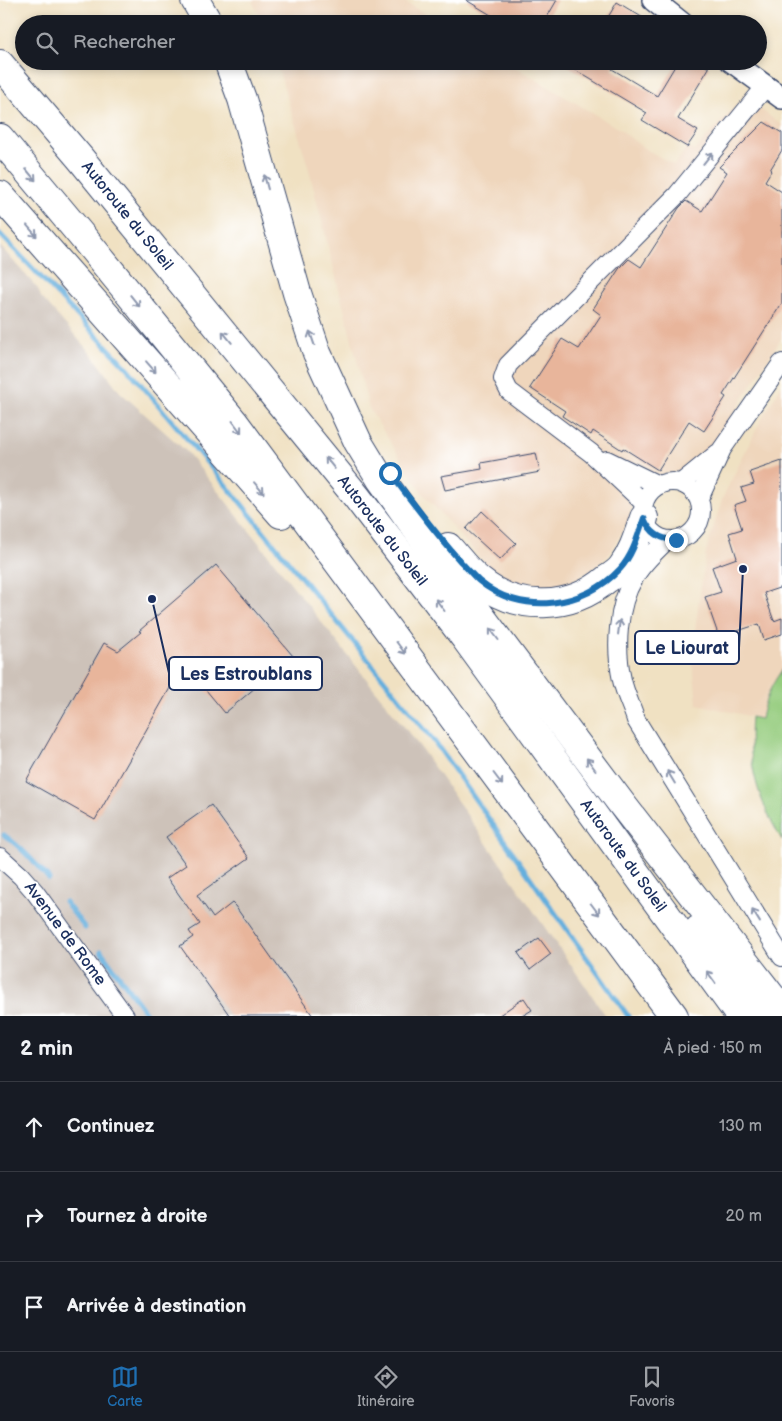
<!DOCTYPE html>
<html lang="fr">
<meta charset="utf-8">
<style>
:root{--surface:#171b24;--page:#20242c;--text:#f1f3f6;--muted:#9ea1a6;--line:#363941;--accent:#1f6fb2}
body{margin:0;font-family:"Balsamiq Sans",sans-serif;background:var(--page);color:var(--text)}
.stop{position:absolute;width:15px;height:15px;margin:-11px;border:4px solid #1f6fb2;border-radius:50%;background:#fff}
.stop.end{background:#1f6fb2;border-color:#fff;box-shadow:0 1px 5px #0008}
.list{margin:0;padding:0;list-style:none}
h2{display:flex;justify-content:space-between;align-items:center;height:65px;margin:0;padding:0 20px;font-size:21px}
h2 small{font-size:16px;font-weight:400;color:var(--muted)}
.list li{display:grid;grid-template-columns:32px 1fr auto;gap:15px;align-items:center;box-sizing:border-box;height:90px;padding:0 20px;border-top:1px solid var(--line)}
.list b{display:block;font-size:19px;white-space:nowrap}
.list em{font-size:16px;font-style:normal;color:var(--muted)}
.icon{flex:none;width:28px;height:28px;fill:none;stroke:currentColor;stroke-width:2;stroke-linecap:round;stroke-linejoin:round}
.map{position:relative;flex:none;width:782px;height:1016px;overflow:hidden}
.search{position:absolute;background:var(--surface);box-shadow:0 2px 8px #0003;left:15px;right:15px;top:15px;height:55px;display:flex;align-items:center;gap:12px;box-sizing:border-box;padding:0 18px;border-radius:28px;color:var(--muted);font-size:19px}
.sheet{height:335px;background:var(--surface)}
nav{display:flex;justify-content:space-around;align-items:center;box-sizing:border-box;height:70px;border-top:1px solid var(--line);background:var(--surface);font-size:14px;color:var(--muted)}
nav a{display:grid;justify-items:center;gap:2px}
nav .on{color:var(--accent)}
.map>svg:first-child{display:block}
.built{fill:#efd6bc}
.industrial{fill:#cdc2b9}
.green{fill:#95cc7e;stroke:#587e6e}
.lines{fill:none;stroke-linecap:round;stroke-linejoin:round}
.stream{stroke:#65afdd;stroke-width:5}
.building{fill:#e8b59b}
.minor-casing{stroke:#3b4a6d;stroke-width:20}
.tertiary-casing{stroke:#3b4a6d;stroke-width:24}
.primary-casing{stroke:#3b4a6d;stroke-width:30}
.motorway-casing{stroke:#3b4a6d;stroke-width:30}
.minor{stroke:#fff;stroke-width:18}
.tertiary{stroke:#fff;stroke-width:21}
.primary{stroke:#fff;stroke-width:28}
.motorway{stroke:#fff;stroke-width:28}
.oneway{stroke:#8d97ae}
.route{stroke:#1f6fb2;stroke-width:6}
.labels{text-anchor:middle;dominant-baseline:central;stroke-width:4;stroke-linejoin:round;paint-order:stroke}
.street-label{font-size:16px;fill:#1b2f5e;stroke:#fff}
.leader{fill:none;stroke:#1b2f5e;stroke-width:2}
.callout-dot{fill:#1b2f5e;stroke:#fff;stroke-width:2}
.callout{fill:#fff;stroke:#1b2f5e;stroke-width:2}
.callout-label{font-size:18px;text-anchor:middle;font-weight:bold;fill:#1b2f5e}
</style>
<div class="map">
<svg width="782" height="1016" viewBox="0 0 782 1016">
<rect width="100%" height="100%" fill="#fff"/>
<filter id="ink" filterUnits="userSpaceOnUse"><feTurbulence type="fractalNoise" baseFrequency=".02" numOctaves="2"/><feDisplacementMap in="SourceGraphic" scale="10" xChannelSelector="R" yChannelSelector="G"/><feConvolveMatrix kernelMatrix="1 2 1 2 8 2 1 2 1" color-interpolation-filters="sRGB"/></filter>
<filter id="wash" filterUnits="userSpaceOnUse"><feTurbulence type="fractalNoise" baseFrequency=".0096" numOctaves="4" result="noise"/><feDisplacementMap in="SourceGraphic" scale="20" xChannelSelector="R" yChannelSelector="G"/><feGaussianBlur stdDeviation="1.12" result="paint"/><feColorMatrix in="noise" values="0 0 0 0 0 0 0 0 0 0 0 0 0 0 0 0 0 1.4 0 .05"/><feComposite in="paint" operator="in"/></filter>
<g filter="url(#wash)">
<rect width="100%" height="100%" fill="#f0e1c2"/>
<path class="built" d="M252,0H402L442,24H263Z
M276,61H505L621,130L642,147L674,165L687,147L694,151L744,97L782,125V337L717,440L686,470L652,476L639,488L632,502L630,518L608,556L589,572L569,583L537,591L507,584L490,569L423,494L369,408L308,166Z
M782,385V670L773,683L763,709L761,719L697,704L692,653L700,592L707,547L723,497L761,420Z"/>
<path class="industrial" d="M0,246L38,289L41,297L94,357L120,392L187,452L420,747L606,1016H0Z"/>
<path class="green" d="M782,670V840C758,800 747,765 751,717L761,719C764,701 771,685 782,670Z"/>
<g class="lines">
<path class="stream" d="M0,234L128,369L236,497L434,741L628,1016
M4,835C21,847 35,863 49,879
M65,902L85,928
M101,951L148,1016"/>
</g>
<g id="blocks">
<path class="building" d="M466,0H557L543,24H506Z
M617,2L653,24H604Z
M560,61H617L612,69L657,96L678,61H697L709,68L678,119L698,131L687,147L642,120L647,113Z
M764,122L782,133V150L770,170L771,171L765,181L782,192V303L723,395L726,397L704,431L689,421L658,470L623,448L622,450L593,431L591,435L562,416L565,411L530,388L562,339L579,349L601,315L593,309L619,269L629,259L641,267L679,208L686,201L702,211L727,172L719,167Z
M536,453L540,472L445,490L441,476L482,469L481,463Z
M782,461V587L764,593L774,621L782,618V634L764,640L759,624L719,637L705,597L721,592L712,567L737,558L729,533L742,529L734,505L746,501L741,488L754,484L750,472Z
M482,511L516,543L500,560L466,529Z
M216,565L293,656L225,713L192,673L179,684L174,681L95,820L26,781L104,643L118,651L141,632L139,631Z
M211,805L249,858L197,895L213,918L232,903L235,906L313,1016H230L180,946L193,937L189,931L200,924L167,878L186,865L166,837Z
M539,938L551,954L530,970L518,953Z
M524,998L532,1010L522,1016H498Z"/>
</g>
</g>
<g filter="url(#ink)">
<use href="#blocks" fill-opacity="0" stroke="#3b4a6d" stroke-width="1"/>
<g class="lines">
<defs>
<path id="minor" d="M607,460L658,485
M643 511a29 29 0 1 1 58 0a29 29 0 1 1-58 0Z
M681,483L718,453
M699,499L722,449L782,363
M644,503L591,453L509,391L503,379L508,365L677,195L766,86
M667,540C656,551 642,563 634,578C617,606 615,649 622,680C625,694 632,707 636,720L782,957
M0,857L21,876L35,892L125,1016"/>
<path id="tertiary" d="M653,0L683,24
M731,61L782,98"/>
<path id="primary" d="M195,0L209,24
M228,61L242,99L297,293L317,353L358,442L380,478L435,555L621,803L782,1010
M448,547C458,558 468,572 480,581C517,612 571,610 607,579C612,576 618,572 622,567C633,552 638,535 644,518"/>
<path id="motorway" d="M0,64L80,158L356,496L465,638L740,1016
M0,138L91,247L234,422L674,1016
M0,195L281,514
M699,929L767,1016"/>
</defs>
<use href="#minor" class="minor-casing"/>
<use href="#tertiary" class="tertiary-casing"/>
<use href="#primary" class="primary-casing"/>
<use href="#motorway" class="motorway-casing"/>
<use href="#minor" class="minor"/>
<use href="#tertiary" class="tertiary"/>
<use href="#primary" class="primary"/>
<use href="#motorway" class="motorway"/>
</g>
<defs><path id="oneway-shaft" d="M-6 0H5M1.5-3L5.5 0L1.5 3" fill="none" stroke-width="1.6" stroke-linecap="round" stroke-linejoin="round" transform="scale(1.25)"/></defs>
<g class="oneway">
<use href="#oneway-shaft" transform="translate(708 158) rotate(-51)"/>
<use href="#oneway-shaft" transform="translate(31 175) rotate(50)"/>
<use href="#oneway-shaft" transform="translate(266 182) rotate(-105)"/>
<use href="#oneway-shaft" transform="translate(32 231) rotate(49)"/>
<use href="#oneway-shaft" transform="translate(135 301) rotate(51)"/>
<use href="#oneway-shaft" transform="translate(227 337) rotate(-129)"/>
<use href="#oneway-shaft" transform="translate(312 338) rotate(-109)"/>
<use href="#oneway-shaft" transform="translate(151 367) rotate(49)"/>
<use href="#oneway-shaft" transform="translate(237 427) rotate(53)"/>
<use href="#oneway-shaft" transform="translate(330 463) rotate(-129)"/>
<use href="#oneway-shaft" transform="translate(259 488) rotate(49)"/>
<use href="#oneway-shaft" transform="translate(440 605) rotate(-127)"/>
<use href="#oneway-shaft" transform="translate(619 627) rotate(-83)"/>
<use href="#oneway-shaft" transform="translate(494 634) rotate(-127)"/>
<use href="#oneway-shaft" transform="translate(401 648) rotate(53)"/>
<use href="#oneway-shaft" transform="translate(591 764) rotate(-127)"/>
<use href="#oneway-shaft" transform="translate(671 777) rotate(-121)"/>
<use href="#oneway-shaft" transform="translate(498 779) rotate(53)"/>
<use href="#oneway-shaft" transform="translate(595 909) rotate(53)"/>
<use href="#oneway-shaft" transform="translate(756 916) rotate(-122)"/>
<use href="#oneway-shaft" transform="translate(711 977) rotate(-126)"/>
</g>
</g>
<g class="lines" filter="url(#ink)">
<path class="route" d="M390,473C413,503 436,534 461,562C467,568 473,576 479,581C521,616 584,608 620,569C633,555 638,535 644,518C650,533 660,540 676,540"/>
</g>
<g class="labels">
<g class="street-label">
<text transform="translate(127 216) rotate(51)">Autoroute du Soleil</text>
<text transform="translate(382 531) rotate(52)">Autoroute du Soleil</text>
<text transform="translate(623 856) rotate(54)">Autoroute du Soleil</text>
<text transform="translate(65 934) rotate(53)">Avenue de Rome</text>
</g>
</g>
<path class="leader" d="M743 569L739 648M152 599L169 673"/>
<g class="callout-dot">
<circle cx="743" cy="569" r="5"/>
<circle cx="152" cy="599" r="5"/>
</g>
<g class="callout">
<rect x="635" y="631" width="104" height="33" rx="5"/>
<rect x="169" y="657" width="153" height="33" rx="5"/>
</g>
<g class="callout-label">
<text x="687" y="654">Le Liourat</text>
<text x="246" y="680">Les Estroublans</text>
</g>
</svg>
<div class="stop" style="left:390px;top:473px"></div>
<div class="stop end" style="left:676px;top:540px"></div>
<div class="search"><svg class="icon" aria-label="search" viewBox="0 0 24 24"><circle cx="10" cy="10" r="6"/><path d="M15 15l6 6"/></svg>Rechercher</div>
</div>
<section class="sheet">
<h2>2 min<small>À pied · 150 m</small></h2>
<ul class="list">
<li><svg class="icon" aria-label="ahead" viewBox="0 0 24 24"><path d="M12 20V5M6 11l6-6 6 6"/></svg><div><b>Continuez</b></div><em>130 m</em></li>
<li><svg class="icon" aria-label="right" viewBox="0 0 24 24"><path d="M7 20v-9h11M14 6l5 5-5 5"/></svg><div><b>Tournez à droite</b></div><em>20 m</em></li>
<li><svg class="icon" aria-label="arrive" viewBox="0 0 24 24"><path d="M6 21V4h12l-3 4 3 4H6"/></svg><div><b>Arrivée à destination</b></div></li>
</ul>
</section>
<nav>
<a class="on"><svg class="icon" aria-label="map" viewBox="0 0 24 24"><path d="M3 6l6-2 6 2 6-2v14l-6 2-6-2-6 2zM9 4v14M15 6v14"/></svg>Carte</a>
<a><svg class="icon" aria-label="directions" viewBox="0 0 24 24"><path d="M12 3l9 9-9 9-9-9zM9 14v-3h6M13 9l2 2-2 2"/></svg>Itinéraire</a>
<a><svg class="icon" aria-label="saved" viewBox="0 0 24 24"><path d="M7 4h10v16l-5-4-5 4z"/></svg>Favoris</a>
</nav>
